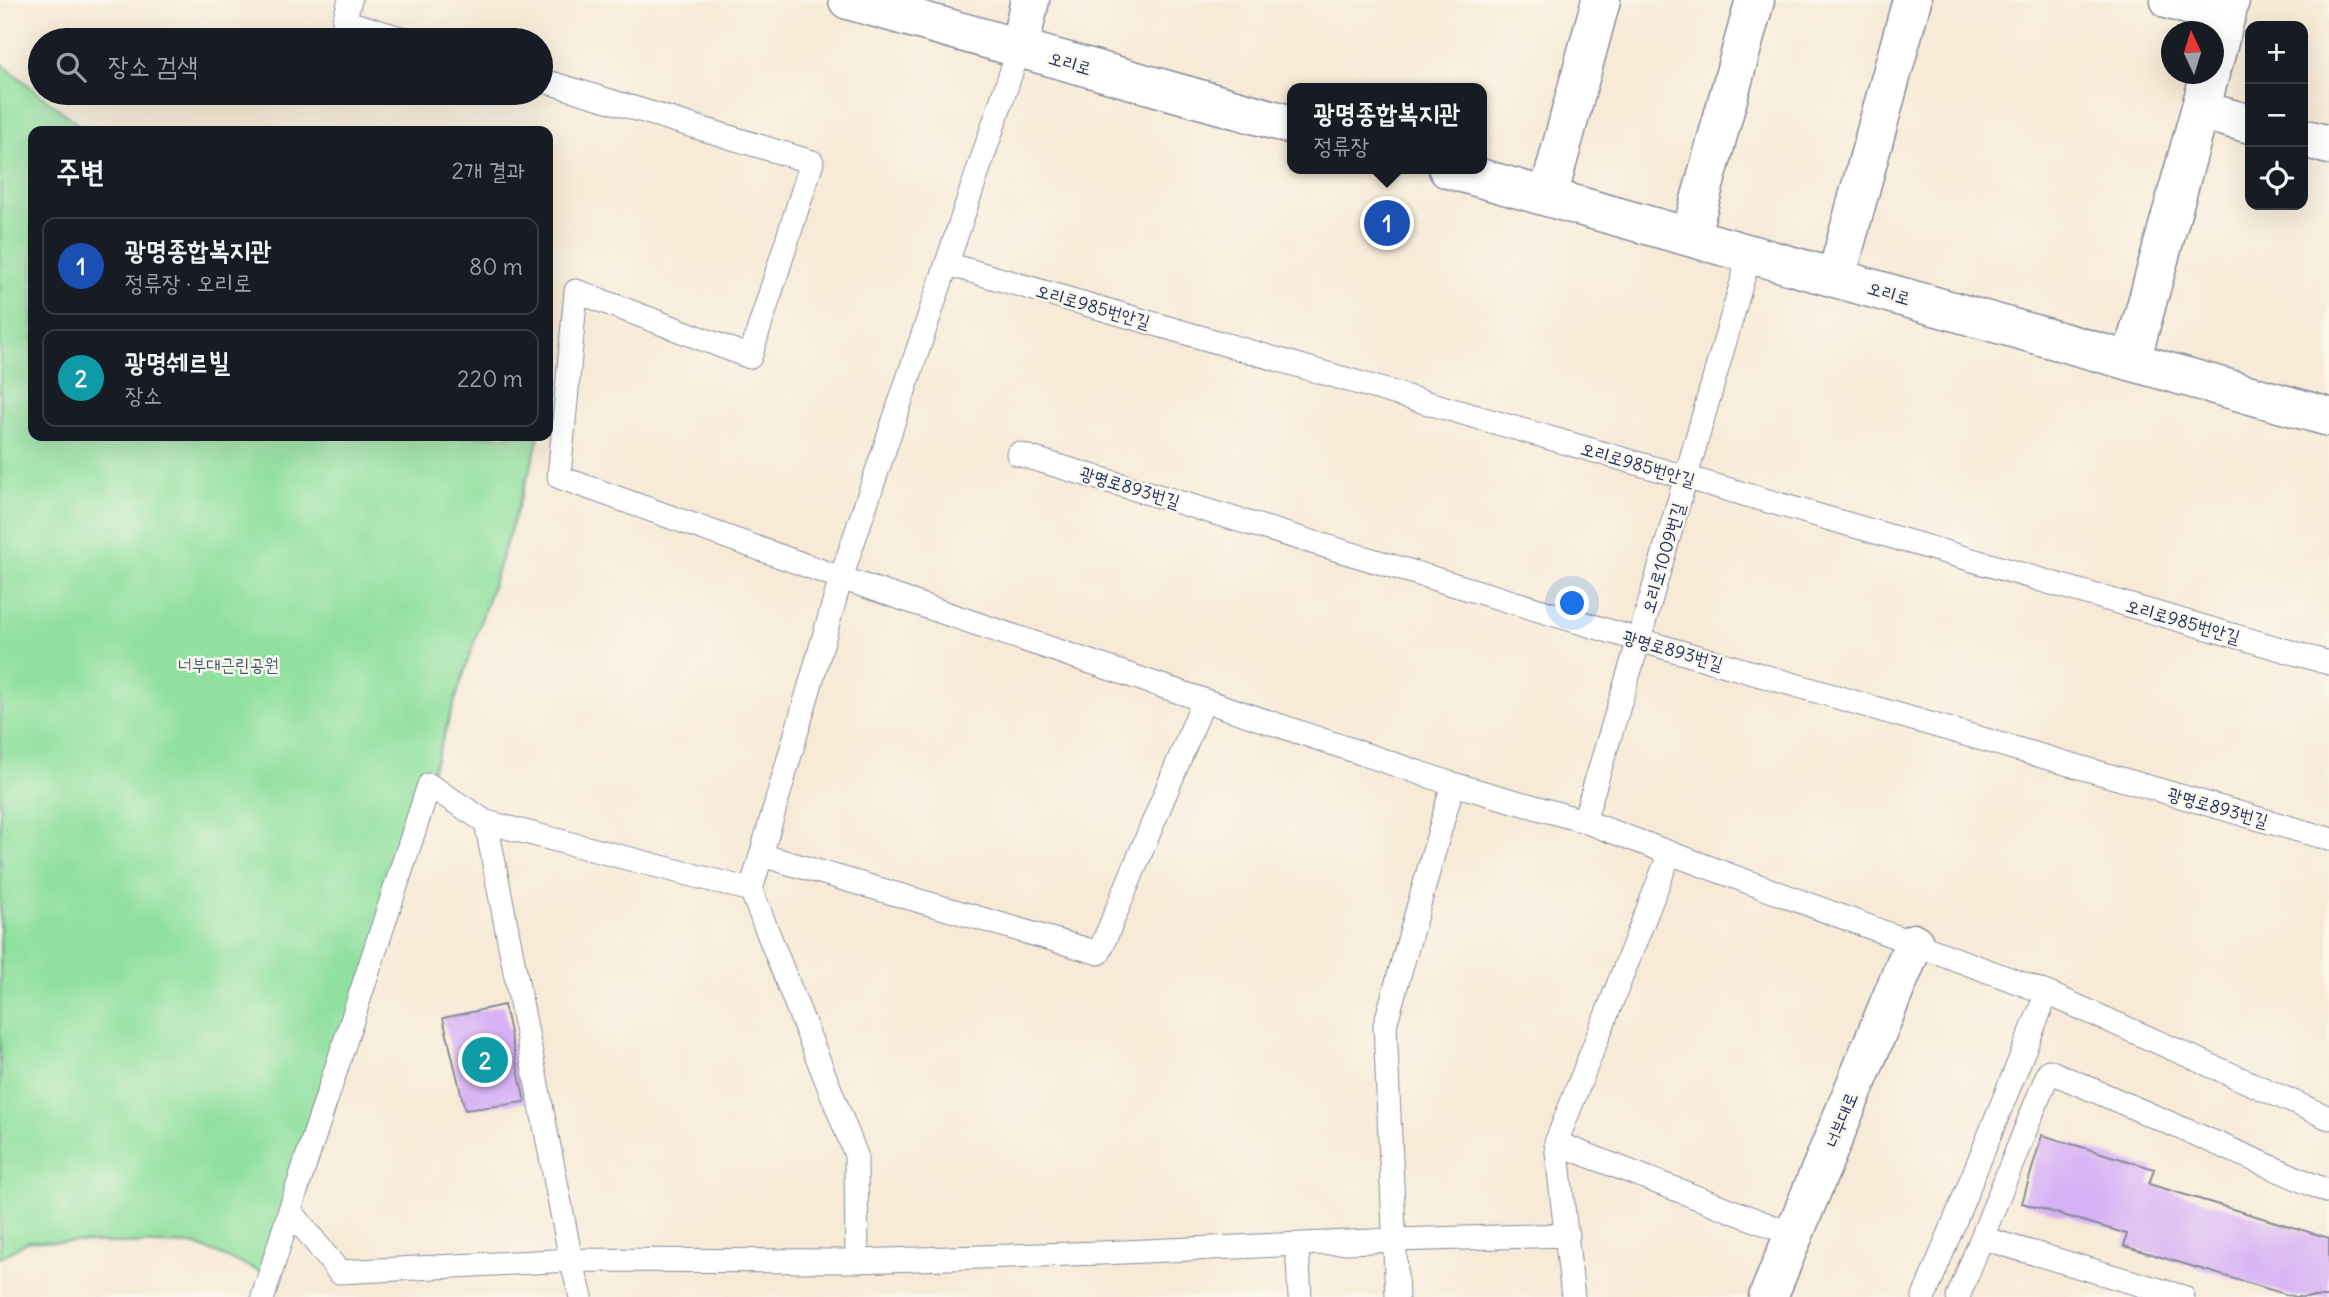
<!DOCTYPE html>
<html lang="ko">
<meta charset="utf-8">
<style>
:root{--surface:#171b24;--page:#20242c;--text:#f1f3f6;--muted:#9ea1a6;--line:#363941;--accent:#d690ce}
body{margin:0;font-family:Delius,"Poor Story",sans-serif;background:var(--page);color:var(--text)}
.controls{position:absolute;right:21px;top:21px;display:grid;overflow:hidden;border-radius:14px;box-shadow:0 7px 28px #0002}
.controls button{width:63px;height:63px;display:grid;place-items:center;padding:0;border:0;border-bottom:2px solid var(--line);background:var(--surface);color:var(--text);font:35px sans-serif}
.compass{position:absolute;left:2161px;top:21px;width:63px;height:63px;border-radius:50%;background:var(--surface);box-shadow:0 7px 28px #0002;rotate:356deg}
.you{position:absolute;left:1573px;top:604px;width:24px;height:24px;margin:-18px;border:5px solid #fff;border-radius:50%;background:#1a73e8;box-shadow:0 0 0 10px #1a73e833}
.badge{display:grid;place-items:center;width:46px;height:46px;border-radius:50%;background:var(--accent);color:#fff;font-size:23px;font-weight:700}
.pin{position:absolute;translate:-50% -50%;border:4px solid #fff;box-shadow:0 2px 7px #0006}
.popup{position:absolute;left:1287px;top:83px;width:200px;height:91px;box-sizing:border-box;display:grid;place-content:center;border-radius:14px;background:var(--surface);filter:drop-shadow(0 2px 5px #0005);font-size:23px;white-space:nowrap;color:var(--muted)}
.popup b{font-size:26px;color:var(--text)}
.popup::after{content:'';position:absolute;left:50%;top:100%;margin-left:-14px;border:14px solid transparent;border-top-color:var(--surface)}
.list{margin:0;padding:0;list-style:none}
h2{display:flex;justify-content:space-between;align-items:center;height:91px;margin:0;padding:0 28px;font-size:30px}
h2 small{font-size:23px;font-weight:400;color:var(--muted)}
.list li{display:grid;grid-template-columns:46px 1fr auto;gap:21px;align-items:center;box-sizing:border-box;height:98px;margin:0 14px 14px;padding:0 14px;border:2px solid var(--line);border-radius:14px}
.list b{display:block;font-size:26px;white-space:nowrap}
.list p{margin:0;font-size:23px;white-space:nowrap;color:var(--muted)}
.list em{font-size:23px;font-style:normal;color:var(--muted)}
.icon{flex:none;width:38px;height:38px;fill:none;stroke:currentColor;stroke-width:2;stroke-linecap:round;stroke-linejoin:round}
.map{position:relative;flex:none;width:2329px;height:1297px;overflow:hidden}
.search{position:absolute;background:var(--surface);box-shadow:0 7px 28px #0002;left:28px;top:28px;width:525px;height:77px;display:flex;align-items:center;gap:18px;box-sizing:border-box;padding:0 24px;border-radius:38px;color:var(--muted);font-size:26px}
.panel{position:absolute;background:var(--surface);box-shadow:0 7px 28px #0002;left:28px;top:126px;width:525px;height:315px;border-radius:14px}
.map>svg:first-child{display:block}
.green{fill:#90e09f;stroke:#56887e;stroke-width:2}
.building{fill:#d7b0f5}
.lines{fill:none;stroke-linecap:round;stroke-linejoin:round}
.service-casing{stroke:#898c9a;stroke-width:25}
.minor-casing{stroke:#898c9a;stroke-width:41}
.secondary-casing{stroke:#898c9a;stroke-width:41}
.service{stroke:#fff;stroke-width:23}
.minor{stroke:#fff;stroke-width:38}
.secondary{stroke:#fff;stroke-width:38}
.labels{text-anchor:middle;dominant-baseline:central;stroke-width:5;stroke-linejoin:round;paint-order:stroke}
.street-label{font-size:18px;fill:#1b2f5e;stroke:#fbf7ec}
.park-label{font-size:18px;fill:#385b6e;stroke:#fbf7ec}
</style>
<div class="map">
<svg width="2329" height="1297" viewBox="0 0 2329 1297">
<rect width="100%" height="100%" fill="#fbf7ec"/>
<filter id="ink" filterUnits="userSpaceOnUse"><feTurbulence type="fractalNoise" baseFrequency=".0143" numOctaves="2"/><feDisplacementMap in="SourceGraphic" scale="14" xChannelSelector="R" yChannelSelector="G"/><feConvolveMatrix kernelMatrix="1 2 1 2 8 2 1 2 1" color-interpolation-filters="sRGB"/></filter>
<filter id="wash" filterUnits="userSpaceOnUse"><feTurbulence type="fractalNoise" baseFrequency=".00686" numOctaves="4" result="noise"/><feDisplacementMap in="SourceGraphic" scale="28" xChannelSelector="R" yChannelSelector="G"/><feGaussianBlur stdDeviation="1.57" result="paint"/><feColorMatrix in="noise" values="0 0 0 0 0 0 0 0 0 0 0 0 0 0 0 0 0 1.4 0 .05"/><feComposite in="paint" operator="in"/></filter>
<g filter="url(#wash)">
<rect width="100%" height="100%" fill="#f7ead6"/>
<path class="green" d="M3,65L79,125L98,131H33V436H539L533,460L269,1275L196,1245L29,1241L0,1258V66Z"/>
<g id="blocks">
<path class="building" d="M504,1005L525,1102L465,1110L443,1018Z
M2042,1135L2154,1169L2149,1184L2329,1238V1297H2295L2124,1246L2127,1234L2022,1203Z"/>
</g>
</g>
<g filter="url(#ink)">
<use href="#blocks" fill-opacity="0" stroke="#898c9a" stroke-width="2"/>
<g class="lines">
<defs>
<path id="service" d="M350,0L344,21L407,40
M541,80L812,162L750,357L576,291L559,477L841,578L1453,784L1584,821L2047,993L2329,1118
M947,264L2329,663
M1018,454L1639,640L2329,839
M1584,821L1639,640L1750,254
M486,822L429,785L290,1210L339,1272L571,1260L857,1261L1101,1253L1394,1240L1568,1235
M761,855L1099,953L1204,700
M1556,1143L1794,1235
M1982,1238L2183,1297
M1297,1245L1300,1297
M857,1261L856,1155L751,890L841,578L1019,49
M263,1297L290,1210
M581,1297L571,1260L486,822L751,890
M1397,1297L1385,1025L1453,784
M1573,1297L1556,1143L1670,853
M1924,1297L2047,993
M1958,1297L2049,1071L2329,1192"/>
<path id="minor" d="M2170,0L2226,16
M1019,49L1030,0
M2214,61L2230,0
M2200,110L2250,124
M2303,138L2329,145
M1548,197L1601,0
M1690,237L1755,0
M1836,278L1912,0
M2131,361L2210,74
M1768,1297L1914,943"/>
<path id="secondary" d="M848,0L1292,125
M1448,169L2329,417"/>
</defs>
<use href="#service" class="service-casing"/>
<use href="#minor" class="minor-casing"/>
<use href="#secondary" class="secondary-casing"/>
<use href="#service" class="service"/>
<use href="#minor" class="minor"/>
<use href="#secondary" class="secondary"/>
</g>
</g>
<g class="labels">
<g class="street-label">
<text transform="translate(1070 63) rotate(16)">오리로</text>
<text transform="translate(1889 293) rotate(16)">오리로</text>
<text transform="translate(1093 306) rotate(16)">오리로985번안길</text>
<text transform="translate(1638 464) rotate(16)">오리로985번안길</text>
<text transform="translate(1130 487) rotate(17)">광명로893번길</text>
<text transform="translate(1663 558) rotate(-74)">오리로1009번길</text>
<text transform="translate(2183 621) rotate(16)">오리로985번안길</text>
<text transform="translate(1673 650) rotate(16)">광명로893번길</text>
<text transform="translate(2218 807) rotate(16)">광명로893번길</text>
<text transform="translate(1841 1120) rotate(-68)">너부대로</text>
</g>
<g class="park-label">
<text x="228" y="664">너부대근린공원</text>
</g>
</g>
</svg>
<div class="controls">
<button>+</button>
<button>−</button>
<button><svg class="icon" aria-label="locate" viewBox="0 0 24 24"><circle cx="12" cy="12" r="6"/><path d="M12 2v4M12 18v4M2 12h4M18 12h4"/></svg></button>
</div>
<svg class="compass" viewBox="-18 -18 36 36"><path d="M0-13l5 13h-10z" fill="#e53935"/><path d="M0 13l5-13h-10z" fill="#9ea1a6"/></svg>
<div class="you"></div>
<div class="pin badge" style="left:1387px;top:223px;background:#1a4fb4">1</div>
<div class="popup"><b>광명종합복지관</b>정류장</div>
<div class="pin badge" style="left:485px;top:1060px;background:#0f9aa8">2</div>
<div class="search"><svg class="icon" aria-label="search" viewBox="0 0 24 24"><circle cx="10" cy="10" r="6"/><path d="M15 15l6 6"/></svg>장소 검색</div>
<section class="panel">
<h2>주변<small>2개 결과</small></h2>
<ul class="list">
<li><span class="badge" style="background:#1a4fb4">1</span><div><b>광명종합복지관</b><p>정류장 · 오리로</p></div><em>80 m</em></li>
<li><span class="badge" style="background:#0f9aa8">2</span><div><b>광명쉐르빌</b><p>장소</p></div><em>220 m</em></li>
</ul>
</section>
</div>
